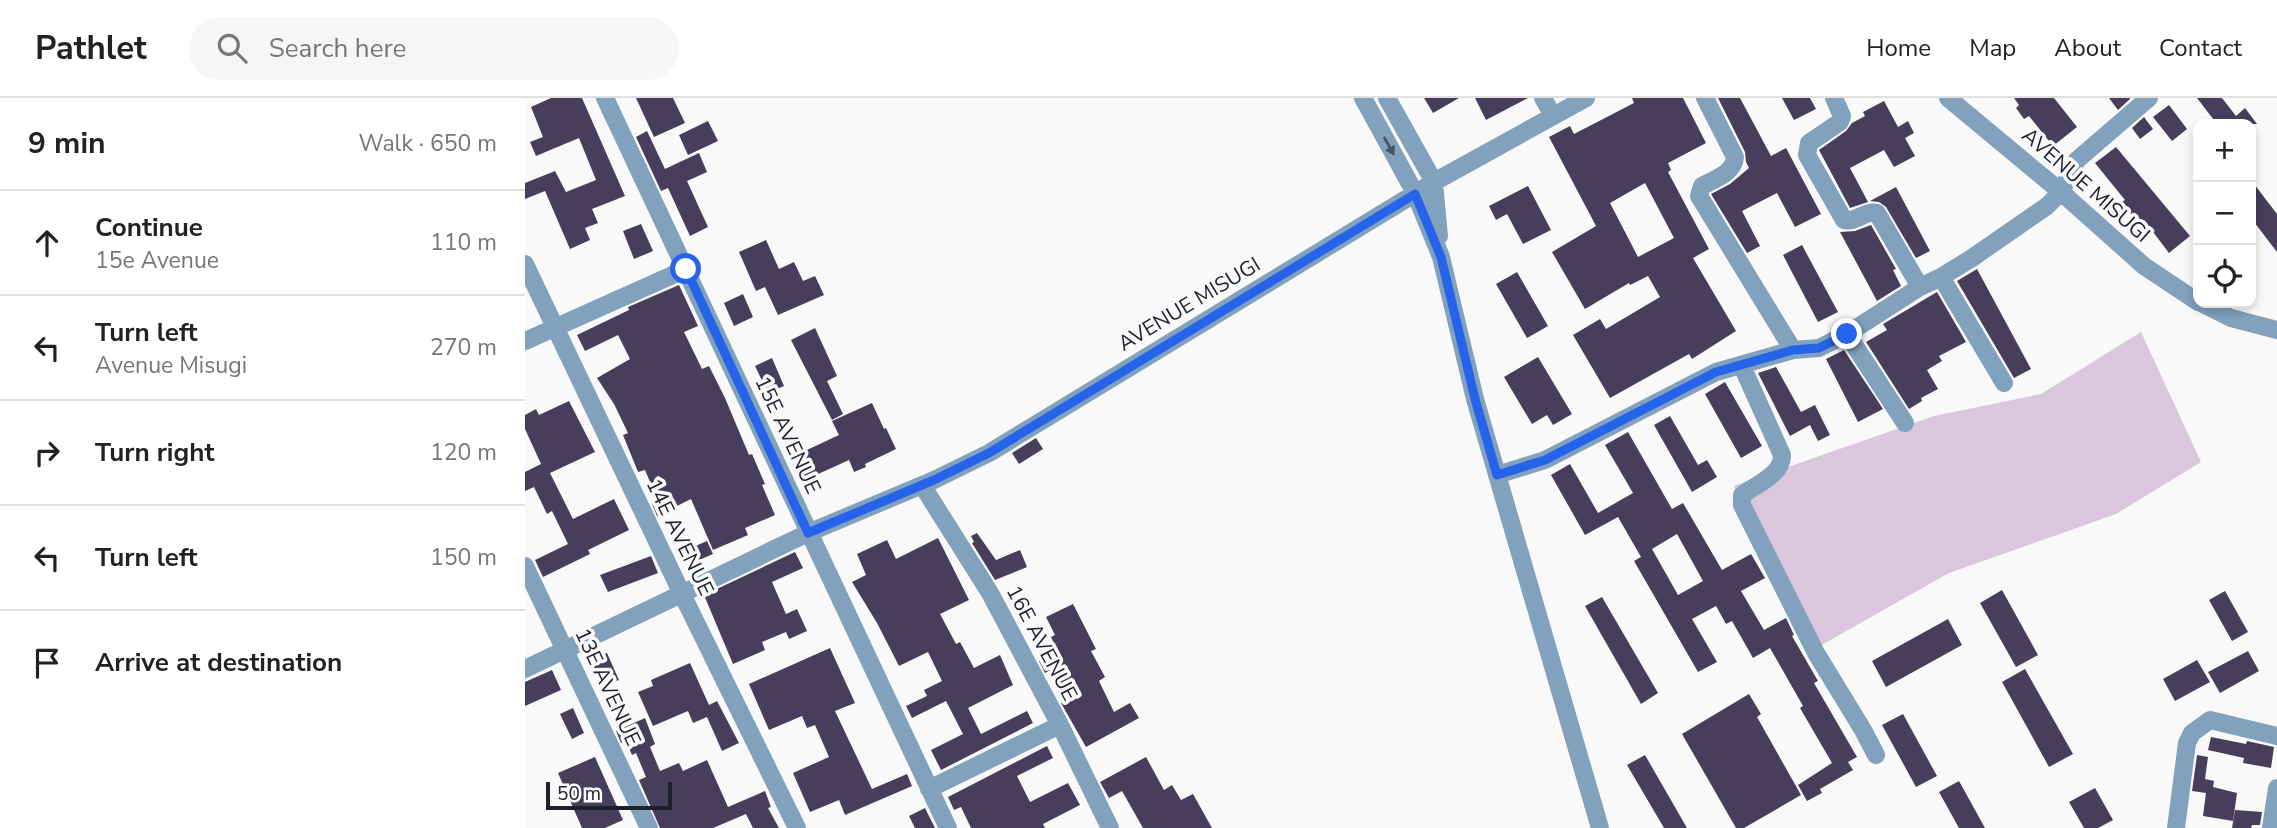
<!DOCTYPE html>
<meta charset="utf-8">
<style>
:root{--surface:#fff;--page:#f6f6f6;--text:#222;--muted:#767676;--line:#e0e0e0}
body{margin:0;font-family:"Nunito Sans",sans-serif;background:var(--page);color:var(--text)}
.controls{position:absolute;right:21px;top:21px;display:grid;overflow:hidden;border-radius:14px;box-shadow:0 4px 10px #0003}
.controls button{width:63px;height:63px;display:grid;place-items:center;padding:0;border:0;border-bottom:2px solid var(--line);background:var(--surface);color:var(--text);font:35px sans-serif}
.scale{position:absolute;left:21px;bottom:18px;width:126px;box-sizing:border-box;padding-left:7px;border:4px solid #1d212d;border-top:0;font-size:19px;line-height:24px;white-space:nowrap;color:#1d212d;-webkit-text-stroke:5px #f9f9f9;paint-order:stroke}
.stop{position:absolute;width:21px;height:21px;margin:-16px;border:5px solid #2563eb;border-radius:50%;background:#fff}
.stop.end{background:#2563eb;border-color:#fff;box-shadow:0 2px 7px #0008}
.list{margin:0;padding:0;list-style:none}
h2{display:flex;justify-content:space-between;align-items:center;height:91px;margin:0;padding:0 28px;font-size:30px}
h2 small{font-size:23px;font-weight:400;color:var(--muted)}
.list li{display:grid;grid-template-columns:46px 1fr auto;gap:21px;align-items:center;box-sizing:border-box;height:105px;padding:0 28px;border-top:2px solid var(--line)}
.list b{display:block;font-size:26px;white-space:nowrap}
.list p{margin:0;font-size:23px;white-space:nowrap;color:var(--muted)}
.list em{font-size:23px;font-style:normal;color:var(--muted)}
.icon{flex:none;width:38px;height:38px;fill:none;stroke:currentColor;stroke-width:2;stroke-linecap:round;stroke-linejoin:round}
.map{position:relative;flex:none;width:1752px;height:730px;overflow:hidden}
header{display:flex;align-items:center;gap:42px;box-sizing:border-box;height:98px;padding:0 35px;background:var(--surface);border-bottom:2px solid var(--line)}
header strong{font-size:33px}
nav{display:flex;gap:38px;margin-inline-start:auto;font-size:24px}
.search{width:490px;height:63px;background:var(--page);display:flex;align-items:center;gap:18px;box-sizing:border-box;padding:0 24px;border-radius:38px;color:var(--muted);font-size:26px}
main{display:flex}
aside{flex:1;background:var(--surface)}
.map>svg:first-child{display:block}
.green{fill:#dac6dd}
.building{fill:#463e5b;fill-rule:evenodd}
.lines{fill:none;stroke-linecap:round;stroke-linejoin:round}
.minor{stroke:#81a1bd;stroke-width:18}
.oneway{fill:#455467}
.route{stroke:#2563eb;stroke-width:9}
.labels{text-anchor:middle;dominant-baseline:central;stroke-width:7;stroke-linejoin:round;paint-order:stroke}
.street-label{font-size:21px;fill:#1d212d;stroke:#f9f9f9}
</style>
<header>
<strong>Pathlet</strong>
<div class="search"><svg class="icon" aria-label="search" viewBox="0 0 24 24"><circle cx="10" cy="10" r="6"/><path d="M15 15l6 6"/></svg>Search here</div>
<nav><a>Home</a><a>Map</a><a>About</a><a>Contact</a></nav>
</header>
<main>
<aside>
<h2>9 min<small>Walk · 650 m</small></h2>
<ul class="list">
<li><svg class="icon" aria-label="ahead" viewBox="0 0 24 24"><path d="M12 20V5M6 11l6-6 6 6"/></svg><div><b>Continue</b><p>15e Avenue</p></div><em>110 m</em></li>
<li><svg class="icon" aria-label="left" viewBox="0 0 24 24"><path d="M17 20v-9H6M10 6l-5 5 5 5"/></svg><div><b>Turn left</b><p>Avenue Misugi</p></div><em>270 m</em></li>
<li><svg class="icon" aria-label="right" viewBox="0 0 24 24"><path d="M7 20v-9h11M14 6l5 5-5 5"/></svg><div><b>Turn right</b></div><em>120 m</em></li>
<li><svg class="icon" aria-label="left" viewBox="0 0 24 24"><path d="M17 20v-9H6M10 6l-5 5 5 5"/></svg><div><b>Turn left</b></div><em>150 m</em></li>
<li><svg class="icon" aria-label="arrive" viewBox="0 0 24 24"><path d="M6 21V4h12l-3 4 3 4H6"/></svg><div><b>Arrive at destination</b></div></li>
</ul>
</aside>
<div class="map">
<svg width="1752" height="730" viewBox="0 0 1752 730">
<rect width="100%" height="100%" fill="#f9f9f9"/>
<path class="green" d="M1616,234L1676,364L1591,416L1424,475L1293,549L1209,388L1409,318L1516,296Z"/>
<path class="building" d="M26,0H57L100,98L67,111L73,125L60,130L65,142L45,151L20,93L0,101V85L30,73L41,94L71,82L54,40L11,58L5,44L18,39L6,9Z
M111,0H148L160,25L129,39Z
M899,0H934L908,15Z
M950,0H1003L961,22Z
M1107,0H1158L1181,45L1143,65L1146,72L1143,74L1184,151L1168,160L1211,233L1167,261L1164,256L1085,300L1048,237L1075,221L1081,231L1135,199L1123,178L1105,187L1104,185L1060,211L1027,154L1071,128L1024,39L1045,28L1049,36L1109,5ZM1120,85L1149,140L1113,159L1085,105Z
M1193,0H1215L1246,58L1261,50L1296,116L1270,129L1252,95L1217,113L1235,148L1222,155L1186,96L1205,86L1224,70L1221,64L1220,54Z
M1257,0H1285L1291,11L1269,22Z
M1489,0H1529L1552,29L1528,48L1504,18L1499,21L1491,10L1494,7Z
M1584,0H1605V1L1593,12Z
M1672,0H1697L1711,18L1720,10L1732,26H1692Z
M1359,3L1373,29L1383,23L1389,35L1380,40L1390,58L1369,69L1359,52L1325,70L1343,104L1325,110L1294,52L1321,33L1327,25L1340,18L1338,14Z
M1644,7L1662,31L1647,43L1628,19Z
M1619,19L1628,31L1615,41L1607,30Z
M183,23L193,43L163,57L154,37Z
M122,33L140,71L174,55L182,74L162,83L183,129L165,138L143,90L136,93L111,39Z
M1591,49L1665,138L1644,155L1619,122L1614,126L1597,104L1600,102L1570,65Z
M1726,82L1752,116V154L1726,120Z
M1003,88L1026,132L998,146L982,116L971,122L964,108Z
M1371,89L1405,153L1391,160L1361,109L1354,104L1345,103Z
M116,126L128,153L109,161L98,133Z
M1346,127L1371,171L1368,172L1376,188L1352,203L1315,134L1330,133Z
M241,142L254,171L269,164L278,183L290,178L299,197L253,217L240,189L231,193L214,154Z
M1277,147L1313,214L1293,224L1258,157Z
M1452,171L1506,271L1489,280L1432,183Z
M992,174L1023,228L1002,240L971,186Z
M154,187L173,228L159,234L177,271L184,268L200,300L224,357L227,356L240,386L237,387L250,417L220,430L223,437L188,452L166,401L132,418L127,406L133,403L120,372L113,374L98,337L103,335L89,306L72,280L105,261L93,237L60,253L52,237L104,212L103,209Z
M1412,194L1441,244L1414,258L1417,263L1402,272L1413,291L1396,300L1397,303L1384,311L1341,244L1362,232L1358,226Z
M218,196L228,219L209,228L199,205Z
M290,230L312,278L302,283L318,316L307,322L266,242Z
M1319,252L1358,311L1333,324L1301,261Z
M1013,259L1047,316L1028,327L1022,317L1007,326L979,279Z
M247,260L259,288L243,295L230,268Z
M1251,269L1276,314L1290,307L1305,337L1293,343L1285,327L1265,338L1233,275Z
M1200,284L1237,348L1216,360L1180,296Z
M44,303L70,354L25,375L48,421L89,401L104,432L63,452L65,456L18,479L10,462L43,446L27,413L22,416L9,389L0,393V374L16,366L0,331V317L11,311L14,317Z
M347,305L359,331L361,330L371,351L340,366L341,369L329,374L324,362L280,382L269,358L314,337L307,323Z
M1145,318L1173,367L1182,362L1192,379L1167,394L1129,327Z
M1103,334L1147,411L1158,405L1197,472L1226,456L1240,480L1216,493L1239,532L1261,520L1269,537L1267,538L1293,583L1289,585L1332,659L1323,664L1328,672L1295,691L1297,695L1282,703L1273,687L1307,665L1275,610L1278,608L1245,550L1228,560L1207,523L1201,526L1191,508L1167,521L1192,564L1173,574L1109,463L1116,459L1093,419L1060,437L1026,377L1045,366L1073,415L1108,395L1080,347ZM1152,436L1178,483L1153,497L1127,451Z
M511,340L518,351L494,366L487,355Z
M452,435L471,462L495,452L502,469L470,482L447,445L449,444L446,438Z
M413,440L444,502L415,516L431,546L435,544L449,570L475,557L488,587L443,610L456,636L502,613L508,625L416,672L406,652L438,636L421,603L387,620L381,608L402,598L399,592L417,583L403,554L374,568L352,525L327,484L341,477L332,456L362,442L371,461Z
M182,443L188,456L165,466L159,453Z
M270,454L278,470L247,484L261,516L272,511L282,533L264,541L261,534L237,544L240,552L208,566L179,497Z
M126,458L133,475L83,494L75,477Z
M1477,492L1513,557L1491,569L1455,505Z
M1700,493L1723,534L1707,543L1684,502Z
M1077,499L1133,595L1116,606L1060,508Z
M548,506L571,551L566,553L580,579L574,583L589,614L605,605L614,620L561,649L536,605L544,601L527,571L520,575L514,563L533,554L526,539L530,537L521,519Z
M1423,521L1437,547L1361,589L1347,563Z
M305,550L330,605L310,613L347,691L382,676L387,688L320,717L314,702L285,714L268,675L304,659L290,627L282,630L277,618L244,632L224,586Z
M1723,553L1734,573L1695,595L1683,574Z
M82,555L94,582L77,589L66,562Z
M1672,562L1685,584L1650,603L1638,581Z
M165,565L184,607L192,603L214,645L197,653L182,619L168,625L163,613L128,628L113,594L128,588L126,582Z
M1500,571L1548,656L1524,669L1477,584Z
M27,572L36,592L0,608V584Z
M1224,596L1236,616L1232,619L1276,697L1219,730H1211L1157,636Z
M48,610L59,635L47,641L35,616Z
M1378,616L1412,678L1391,689L1357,627Z
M120,620L130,646L125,649L135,673L154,665L158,673L182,662L203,709L240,693L246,709L243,710L254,730H228L221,716L188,730H135L114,682L121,679L111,655L107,657L101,643L96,645L91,633Z
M1686,639L1721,646L1722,643L1749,649L1746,670L1718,665L1719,660L1683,652Z
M522,648L528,660L492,678L505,704L543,685L555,707L518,726L520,730H446L436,709L429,712L423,699Z
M1120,657L1162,730H1139L1102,667Z
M1672,657L1683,659L1680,681L1689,683L1688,689L1712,695L1708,723L1678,718L1681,695L1667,693Z
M70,659L98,722L80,730H57L33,675Z
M621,659L639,692L647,687L656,702L668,696L687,730H618L597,693L584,700L575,684Z
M1434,683L1460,730H1434L1414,694Z
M1570,690L1588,722L1573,730H1559L1544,704Z
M400,710L410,730H390L384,718Z
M1710,712L1737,714L1735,727H1727L1726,730H1707Z"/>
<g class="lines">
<path class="minor" d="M80,0L423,730
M838,0L890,95L916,159L950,301L1075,730
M862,0L909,84L914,138
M1018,0L1028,18
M1180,0L1210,59C1209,75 1190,81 1177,88L1174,98L1268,252
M1309,0L1317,18L1315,24L1284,45L1282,57L1319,122C1331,125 1340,112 1352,115L1395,189
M1423,0L1536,94L1619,168L1673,204
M0,166L157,496L272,730
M1416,179L1479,285
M1676,205L1706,220L1752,232
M1322,236L1380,325
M0,243L161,171
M1217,268L1257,357C1258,376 1231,387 1217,397V407L1291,555L1338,632L1351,657
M972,377L1020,362L1191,274L1268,252L1294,250L1322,236L1395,189L1416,179L1447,160L1522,108L1536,94L1552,62L1624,0
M397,387L465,495L535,627L585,730
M0,468L124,730
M0,571L283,435L409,382L464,355L909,84L1061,0
M404,691L535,627
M1651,730L1662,645L1667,635L1685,622L1752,638
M1746,730L1752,690"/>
</g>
<defs><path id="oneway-solid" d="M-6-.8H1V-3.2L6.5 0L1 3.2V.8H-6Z" transform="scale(1.75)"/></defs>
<use class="oneway" href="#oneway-solid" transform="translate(864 48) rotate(61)"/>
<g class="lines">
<path class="route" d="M161,171L283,435L409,382L464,355L890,96L916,159L950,301L972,377L1020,362L1191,274L1268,252L1294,250L1322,236"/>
</g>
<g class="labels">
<g class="street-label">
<text transform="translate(1561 87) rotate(41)">AVENUE MISUGI</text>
<text transform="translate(664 206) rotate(-31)">AVENUE MISUGI</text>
<text transform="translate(263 337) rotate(65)">15E AVENUE</text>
<text transform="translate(155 439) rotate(64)">14E AVENUE</text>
<text transform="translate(517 545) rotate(62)">16E AVENUE</text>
<text transform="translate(83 589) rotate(65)">13E AVENUE</text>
</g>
</g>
</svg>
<div class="controls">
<button>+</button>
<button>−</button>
<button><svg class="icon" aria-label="locate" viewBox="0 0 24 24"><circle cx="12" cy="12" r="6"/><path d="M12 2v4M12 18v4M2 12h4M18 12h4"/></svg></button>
</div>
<div class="scale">50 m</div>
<div class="stop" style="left:161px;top:171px"></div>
<div class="stop end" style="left:1322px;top:236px"></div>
</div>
</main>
